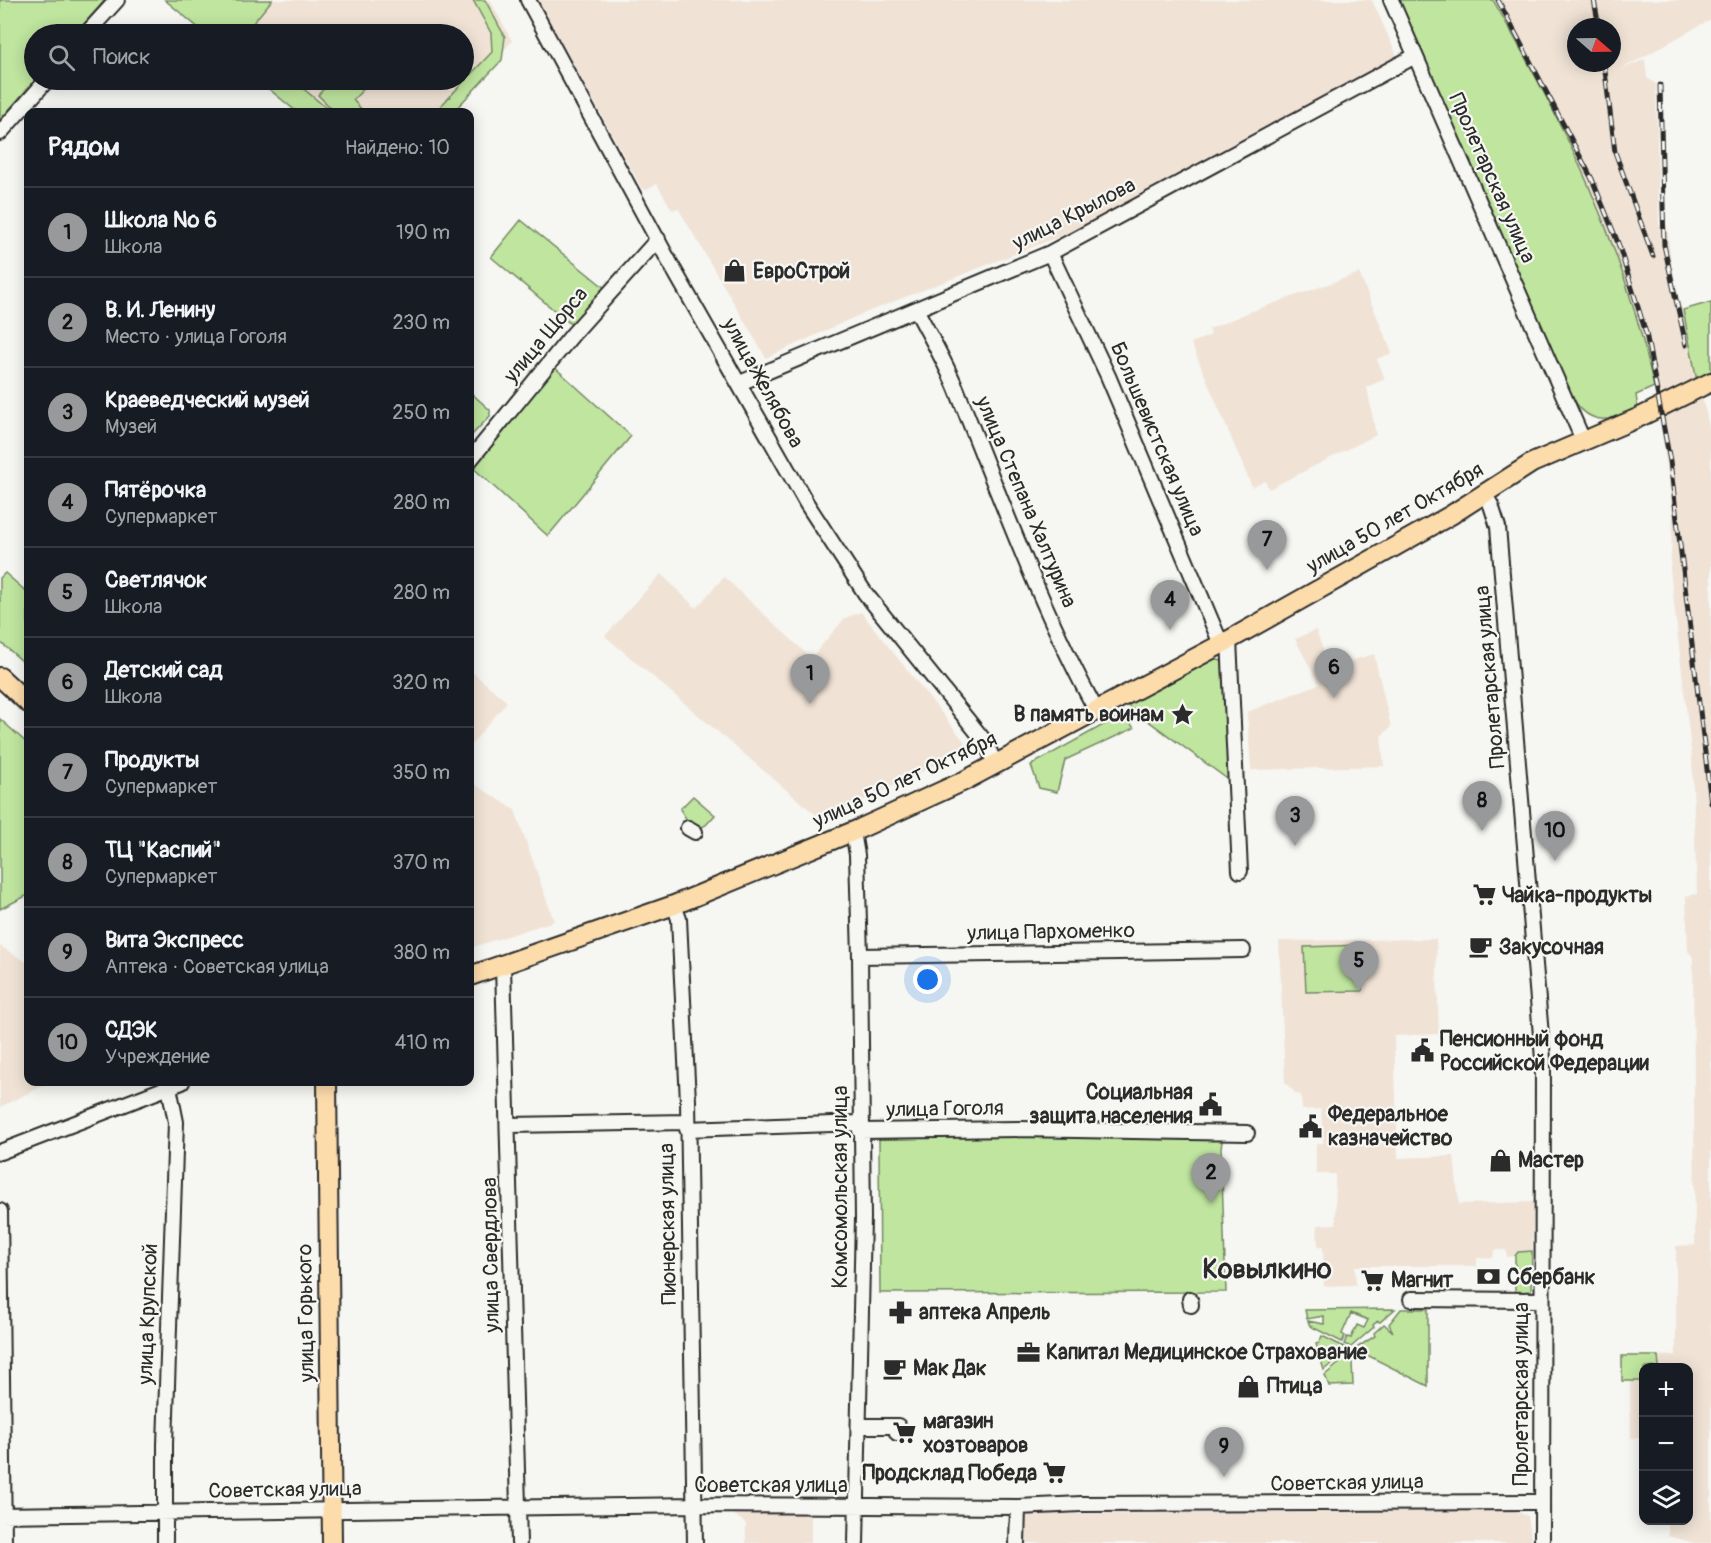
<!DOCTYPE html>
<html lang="ru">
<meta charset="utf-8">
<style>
:root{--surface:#171b24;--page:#20242c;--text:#f1f3f6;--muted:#9ea1a6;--line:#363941;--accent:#98999b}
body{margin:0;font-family:Pangolin,sans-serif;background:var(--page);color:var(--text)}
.controls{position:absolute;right:18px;bottom:18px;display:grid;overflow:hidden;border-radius:12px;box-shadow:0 3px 15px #0003}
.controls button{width:54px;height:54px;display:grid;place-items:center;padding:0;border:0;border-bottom:2px solid var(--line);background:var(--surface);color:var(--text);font:30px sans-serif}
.compass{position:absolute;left:1567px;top:18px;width:54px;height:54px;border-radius:50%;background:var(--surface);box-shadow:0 3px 15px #0003;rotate:110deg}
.you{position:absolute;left:928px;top:980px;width:21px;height:21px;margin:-15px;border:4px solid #fff;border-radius:50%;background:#1a73e8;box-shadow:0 0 0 9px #1a73e833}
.badge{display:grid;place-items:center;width:39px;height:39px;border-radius:50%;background:var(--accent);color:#111;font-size:20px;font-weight:700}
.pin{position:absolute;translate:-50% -50px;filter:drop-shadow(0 2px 3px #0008)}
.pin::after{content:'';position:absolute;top:32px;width:21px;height:18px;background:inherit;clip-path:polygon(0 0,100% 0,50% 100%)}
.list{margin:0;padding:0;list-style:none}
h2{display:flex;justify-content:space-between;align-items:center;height:78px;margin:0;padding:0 24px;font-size:26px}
h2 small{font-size:20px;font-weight:400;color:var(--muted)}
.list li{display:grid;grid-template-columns:39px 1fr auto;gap:18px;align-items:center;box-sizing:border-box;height:90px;padding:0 24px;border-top:2px solid var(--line)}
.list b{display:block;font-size:22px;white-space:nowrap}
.list p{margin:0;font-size:20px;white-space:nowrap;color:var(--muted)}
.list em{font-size:20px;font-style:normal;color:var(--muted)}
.icon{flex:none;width:33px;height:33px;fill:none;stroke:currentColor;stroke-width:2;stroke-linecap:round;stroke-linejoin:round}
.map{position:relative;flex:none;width:1711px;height:1543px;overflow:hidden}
.search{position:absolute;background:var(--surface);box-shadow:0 3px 15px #0003;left:24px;top:24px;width:450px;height:66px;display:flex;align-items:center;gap:15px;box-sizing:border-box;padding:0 21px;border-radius:33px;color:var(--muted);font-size:22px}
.panel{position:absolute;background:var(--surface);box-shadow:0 3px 15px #0003;left:24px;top:108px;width:450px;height:978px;border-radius:12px}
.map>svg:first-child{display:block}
.built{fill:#f0e3d6;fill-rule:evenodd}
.green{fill:#bfe59f;stroke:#758865;stroke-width:1.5}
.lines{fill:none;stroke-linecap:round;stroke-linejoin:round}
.minor-casing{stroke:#2b2b2b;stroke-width:18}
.major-casing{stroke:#2b2b2b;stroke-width:22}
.minor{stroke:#f6f6f2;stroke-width:14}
.major{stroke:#fddcac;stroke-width:18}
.rail-casing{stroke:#2b2b2b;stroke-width:5}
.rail{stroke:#f6f6f2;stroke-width:3;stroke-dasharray:9;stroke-linecap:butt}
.labels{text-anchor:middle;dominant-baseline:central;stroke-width:4.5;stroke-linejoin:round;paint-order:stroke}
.street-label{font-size:21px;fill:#2b2b2b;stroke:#f6f6f2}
.poi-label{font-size:21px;font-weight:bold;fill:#2b2b2b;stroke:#f6f6f2;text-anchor:start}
.district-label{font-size:27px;font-weight:bold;fill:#2b2b2b;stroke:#f6f6f2}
</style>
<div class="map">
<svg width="1711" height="1543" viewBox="0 0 1711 1543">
<rect width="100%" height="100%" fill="#f6f6f2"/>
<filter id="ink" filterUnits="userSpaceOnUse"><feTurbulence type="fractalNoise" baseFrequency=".0167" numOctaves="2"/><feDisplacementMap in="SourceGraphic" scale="12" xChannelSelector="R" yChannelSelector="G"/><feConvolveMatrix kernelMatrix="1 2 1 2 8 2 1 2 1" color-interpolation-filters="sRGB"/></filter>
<g filter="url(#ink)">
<path class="built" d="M188,0H490L512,41L448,112H316L278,80H464V34H227Z
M538,0H1372L1398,58L1179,179L1063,235L857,316L766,358L678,208L672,210L657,184L647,190L642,189Z
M1493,0H1711V19L1620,70L1645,59L1647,78L1656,84L1659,225H1667L1671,266L1711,434V1543H1694L1668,1536V1521L1688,1520V1368L1659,1367L1658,1356L1676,1355V1246L1695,1245L1693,957L1688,951L1686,896L1697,894L1692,759L1670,569L1673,516L1660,416L1634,306L1601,211L1545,90ZM1576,27H1612V63H1576Z
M1359,273L1392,353L1377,359L1385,379L1367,387L1376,435L1269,489L1265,481L1252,487L1191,343L1211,335L1209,329L1247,313Z
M661,574L696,608L724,577L811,658L845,618L861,612L964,741L965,747L961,752L823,821L605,636Z
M1316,630L1329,667L1374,654L1391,727L1381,736L1384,766L1251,770L1247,712L1319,684L1295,639Z
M470,670L507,702L470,746Z
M470,781L515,810L554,921L470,948Z
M1436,939L1439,1034L1394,1036L1398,1158L1454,1156L1459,1204L1534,1202L1532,1251H1521L1515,1256L1507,1257L1506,1250H1494L1493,1257L1477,1258V1266H1355L1356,1285L1324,1286L1323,1247H1318L1317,1225L1336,1224L1335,1174H1316V1144L1323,1143L1321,1109L1302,1110L1301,1095L1296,1094L1285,1082L1279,941Z
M0,946L28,963V1082H51L0,1107Z
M1630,1381H1643V1438H1631Z
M1514,1511L1528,1516L1532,1543H1021L1023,1520L1025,1516L1033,1514Z
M731,1512H811V1543H746V1524Z"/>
<path class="green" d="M0,0H105L75,34H34L35,80L0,120Z
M165,0H272L248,29L247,34H206Z
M473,0H485L505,37L502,60L453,112H435L492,52L491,33Z
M1399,0H1493C1565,125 1624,245 1654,387L1636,395L1638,410C1613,421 1591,427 1574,400L1482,197Z
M258,80H293L331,112H297Z
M332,80H372L353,100L364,112H335L318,95Z
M521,220L605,288L573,326L491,257Z
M1711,302V374L1697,381L1683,310Z
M552,365L631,436L548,536L470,465Z
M470,392L490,410V416L470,437Z
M5,573L28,593V666L0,642V578Z
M1212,657L1223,662L1230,781L1124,703Z
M1123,714L1134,728L1065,760L1057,792L1039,788L1031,765Z
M0,719L28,744V895L0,909Z
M693,796L715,815L706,825L694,831L680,809Z
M1361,945L1362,991L1306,992L1304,947Z
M1044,1135L1223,1136L1221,1148L1226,1292L880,1293L879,1137Z
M1532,1251L1531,1291L1515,1294V1256L1518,1252Z
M1395,1309L1380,1322L1378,1321L1373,1325L1374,1327L1351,1347L1344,1344L1347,1337L1351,1338L1357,1325L1364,1328L1368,1320L1351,1313L1342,1334L1345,1336L1342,1342L1310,1326L1308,1321L1324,1324V1316L1307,1319L1305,1310Z
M1401,1309H1428V1386L1355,1349L1375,1336L1374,1333L1384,1324L1393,1332L1389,1324Z
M1322,1336L1348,1349L1324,1370L1316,1344L1319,1343Z
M1353,1352L1356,1353L1352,1362L1353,1385L1329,1386L1325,1375Z
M1622,1356H1658L1659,1367L1644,1368L1643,1381H1622Z"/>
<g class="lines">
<defs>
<path id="minor" d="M528,0L670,263L807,504L865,593L986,743L995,764
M1391,0L1583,440
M86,34L117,0
M0,133L47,80
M1050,253L1108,376L1221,644
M917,311C930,336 945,362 956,388C1000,496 1040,607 1096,710
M740,383L1050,253L1415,56
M470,460L573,334L658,239
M1484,494L1491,505L1498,527L1543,1059L1542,1543
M1229,640L1240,871
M688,828L695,832
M853,832L857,855L860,956L863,1218L856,1543
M674,905L679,919L688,1101L695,1543
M860,956L1243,950
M503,966L519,1543
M509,1125L687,1122
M687,1129L860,1123
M860,1131L1019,1129L1247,1133
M0,1152L182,1082
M0,1211L4,1543
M1190,1299L1191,1305
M1411,1299L1542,1300
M860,1426H898L897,1433H900
M0,1515L696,1505L1018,1507L1081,1504L1542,1502
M165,1543V1444L176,1122L169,1087
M1017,1543L1018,1507"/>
<path id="major" d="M0,677L28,703
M470,976L674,905L859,829L964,781L1229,640L1451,515L1532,463L1640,417L1711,382
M327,1082L332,1543"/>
</defs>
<use href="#minor" class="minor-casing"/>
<use href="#major" class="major-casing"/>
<use href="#minor" class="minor"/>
<use href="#major" class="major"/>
<defs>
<path id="rail" d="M1498,0L1592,179L1618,243L1646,333L1670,461L1711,803
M1594,0L1599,27
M1604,63L1615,152L1653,256
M1660,85L1664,245L1686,345"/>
</defs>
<use href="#rail" class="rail-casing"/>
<use href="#rail" class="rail"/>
</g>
</g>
<defs>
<symbol id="shop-bare" viewBox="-9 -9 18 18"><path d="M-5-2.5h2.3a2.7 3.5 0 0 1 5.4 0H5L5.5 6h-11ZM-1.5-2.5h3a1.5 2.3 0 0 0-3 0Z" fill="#2b2b2b" stroke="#f6f6f2" stroke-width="2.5" paint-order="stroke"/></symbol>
<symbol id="sight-bare" viewBox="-9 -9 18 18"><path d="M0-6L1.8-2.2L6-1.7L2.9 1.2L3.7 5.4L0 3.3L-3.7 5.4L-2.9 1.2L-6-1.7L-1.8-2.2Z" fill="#2b2b2b" stroke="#f6f6f2" stroke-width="2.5" paint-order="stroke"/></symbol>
<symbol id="supermarket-bare" viewBox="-9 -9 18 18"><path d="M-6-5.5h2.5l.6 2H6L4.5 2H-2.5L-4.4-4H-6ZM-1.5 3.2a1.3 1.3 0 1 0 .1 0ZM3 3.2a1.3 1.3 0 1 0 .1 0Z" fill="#2b2b2b" stroke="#f6f6f2" stroke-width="2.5" paint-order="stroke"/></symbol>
<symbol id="cafe-bare" viewBox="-9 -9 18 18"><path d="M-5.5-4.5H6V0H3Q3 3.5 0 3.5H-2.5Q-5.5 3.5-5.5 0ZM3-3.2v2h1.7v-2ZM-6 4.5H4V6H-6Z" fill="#2b2b2b" stroke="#f6f6f2" stroke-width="2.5" paint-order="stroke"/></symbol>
<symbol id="civic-bare" viewBox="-9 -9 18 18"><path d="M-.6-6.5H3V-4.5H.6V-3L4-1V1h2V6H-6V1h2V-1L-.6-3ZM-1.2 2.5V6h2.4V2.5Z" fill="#2b2b2b" stroke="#f6f6f2" stroke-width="2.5" paint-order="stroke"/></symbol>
<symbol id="bank-bare" viewBox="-9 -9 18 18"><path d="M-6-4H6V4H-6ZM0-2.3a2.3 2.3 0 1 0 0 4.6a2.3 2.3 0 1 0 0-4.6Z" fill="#2b2b2b" stroke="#f6f6f2" stroke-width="2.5" paint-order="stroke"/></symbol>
<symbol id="pharmacy-bare" viewBox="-9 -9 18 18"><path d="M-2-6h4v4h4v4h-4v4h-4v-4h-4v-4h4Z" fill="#2b2b2b" stroke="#f6f6f2" stroke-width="2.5" paint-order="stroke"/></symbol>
<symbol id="office-bare" viewBox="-9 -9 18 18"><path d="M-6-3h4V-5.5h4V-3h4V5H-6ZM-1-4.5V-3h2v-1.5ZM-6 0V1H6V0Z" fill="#2b2b2b" stroke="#f6f6f2" stroke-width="2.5" paint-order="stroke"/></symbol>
</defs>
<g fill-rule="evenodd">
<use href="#shop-bare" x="718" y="254" width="33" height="33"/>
<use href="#sight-bare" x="1166" y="698" width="33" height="33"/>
<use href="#supermarket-bare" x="1468" y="878" width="33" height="33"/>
<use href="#cafe-bare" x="1464" y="930" width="33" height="33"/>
<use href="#civic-bare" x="1406" y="1034" width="33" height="33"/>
<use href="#civic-bare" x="1194" y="1088" width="33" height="33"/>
<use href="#civic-bare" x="1294" y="1110" width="33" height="33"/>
<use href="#shop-bare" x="1484" y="1144" width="33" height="33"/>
<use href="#bank-bare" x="1472" y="1260" width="33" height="33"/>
<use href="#supermarket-bare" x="1356" y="1264" width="33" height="33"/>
<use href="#pharmacy-bare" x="884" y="1296" width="33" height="33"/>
<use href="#office-bare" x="1012" y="1336" width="33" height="33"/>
<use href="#cafe-bare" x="878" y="1352" width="33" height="33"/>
<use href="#shop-bare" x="1232" y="1370" width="33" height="33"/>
<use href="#supermarket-bare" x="888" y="1416" width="33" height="33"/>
<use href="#supermarket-bare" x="1038" y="1456" width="33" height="33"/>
</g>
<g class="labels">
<g class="street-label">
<text transform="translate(1492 178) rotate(66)">Пролетарская улица</text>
<text transform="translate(1074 214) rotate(-27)">улица Крылова</text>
<text transform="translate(546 335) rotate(-50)">улица Щорса</text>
<text transform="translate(763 383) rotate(61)">улица Желябова</text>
<text transform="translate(1157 439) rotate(67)">Большевистская улица</text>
<text transform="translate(1026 502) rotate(67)">улица Степана Халтурина</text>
<text transform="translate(1395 518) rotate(-30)">улица 50 лет Октября</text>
<text transform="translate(1490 677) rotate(-95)">Пролетарская улица</text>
<text transform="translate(905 780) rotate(-25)">улица 50 лет Октября</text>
<text transform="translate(1051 932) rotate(-1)">улица Пархоменко</text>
<text transform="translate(945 1109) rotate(-1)">улица Гоголя</text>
<text transform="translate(840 1187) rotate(-90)">Комсомольская улица</text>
<text transform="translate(668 1224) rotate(-91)">Пионерская улица</text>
<text transform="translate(491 1255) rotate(-91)">улица Свердлова</text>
<text transform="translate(306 1313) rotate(-91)">улица Горького</text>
<text transform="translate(148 1314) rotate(-88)">улица Крупской</text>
<text transform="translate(1521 1394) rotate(-90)">Пролетарская улица</text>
<text transform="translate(1347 1483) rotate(-1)">Советская улица</text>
<text x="771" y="1485">Советская улица</text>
<text transform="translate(285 1490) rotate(-1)">Советская улица</text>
</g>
<g class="poi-label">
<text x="753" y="271">ЕвроСтрой</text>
<text x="1164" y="714" text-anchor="end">В память воинам</text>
<text x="1502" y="895">Чайка-продукты</text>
<text x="1499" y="947">Закусочная</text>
<text x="1440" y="1039">Пенсионный фонд<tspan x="1440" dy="24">Российской Федерации</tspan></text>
<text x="1193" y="1092" text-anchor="end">Социальная<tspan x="1193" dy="24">защита населения</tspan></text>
<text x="1328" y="1114">Федеральное<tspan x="1328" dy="24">казначейство</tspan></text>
<text x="1518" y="1160">Мастер</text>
<text x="1507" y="1277">Сбербанк</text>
<text x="1391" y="1280">Магнит</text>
<text x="919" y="1312">аптека Апрель</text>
<text x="1046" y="1352">Капитал Медицинское Страхование</text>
<text x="913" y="1368">Мак Дак</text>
<text x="1267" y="1386">Птица</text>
<text x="923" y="1421">магазин<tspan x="923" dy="24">хозтоваров</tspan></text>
<text x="1037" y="1473" text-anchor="end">Продсклад Победа</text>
</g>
<g class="district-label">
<text x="1267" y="1269">Ковылкино</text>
</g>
</g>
</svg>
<div class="controls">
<button>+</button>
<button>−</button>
<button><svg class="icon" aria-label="layers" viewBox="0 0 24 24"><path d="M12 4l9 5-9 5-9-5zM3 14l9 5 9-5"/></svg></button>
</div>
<svg class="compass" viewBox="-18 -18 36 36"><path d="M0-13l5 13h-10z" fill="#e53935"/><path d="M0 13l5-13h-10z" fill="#9ea1a6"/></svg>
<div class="you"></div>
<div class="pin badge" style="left:810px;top:704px">1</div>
<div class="pin badge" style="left:1211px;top:1203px">2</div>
<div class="pin badge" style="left:1295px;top:846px">3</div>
<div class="pin badge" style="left:1170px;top:630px">4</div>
<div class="pin badge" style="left:1359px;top:991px">5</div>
<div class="pin badge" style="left:1334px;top:698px">6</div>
<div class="pin badge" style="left:1267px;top:570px">7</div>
<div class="pin badge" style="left:1482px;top:831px">8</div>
<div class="pin badge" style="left:1224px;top:1477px">9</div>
<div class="pin badge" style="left:1555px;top:861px">10</div>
<div class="search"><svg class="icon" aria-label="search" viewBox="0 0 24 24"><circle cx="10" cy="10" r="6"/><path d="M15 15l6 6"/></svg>Поиск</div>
<section class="panel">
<h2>Рядом<small>Найдено: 10</small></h2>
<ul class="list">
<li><span class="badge">1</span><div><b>Школа № 6</b><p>Школа</p></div><em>190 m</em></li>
<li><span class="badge">2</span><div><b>В. И. Ленину</b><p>Место · улица Гоголя</p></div><em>230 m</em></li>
<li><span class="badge">3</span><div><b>Краеведческий музей</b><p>Музей</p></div><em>250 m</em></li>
<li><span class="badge">4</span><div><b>Пятёрочка</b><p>Супермаркет</p></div><em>280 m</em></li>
<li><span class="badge">5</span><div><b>Светлячок</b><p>Школа</p></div><em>280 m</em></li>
<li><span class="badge">6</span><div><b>Детский сад</b><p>Школа</p></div><em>320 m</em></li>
<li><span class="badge">7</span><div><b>Продукты</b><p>Супермаркет</p></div><em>350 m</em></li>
<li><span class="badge">8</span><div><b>ТЦ &quot;Каспий&quot;</b><p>Супермаркет</p></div><em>370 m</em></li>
<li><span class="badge">9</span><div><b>Вита Экспресс</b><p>Аптека · Советская улица</p></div><em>380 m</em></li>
<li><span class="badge">10</span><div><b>СДЭК</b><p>Учреждение</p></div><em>410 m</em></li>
</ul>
</section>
</div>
